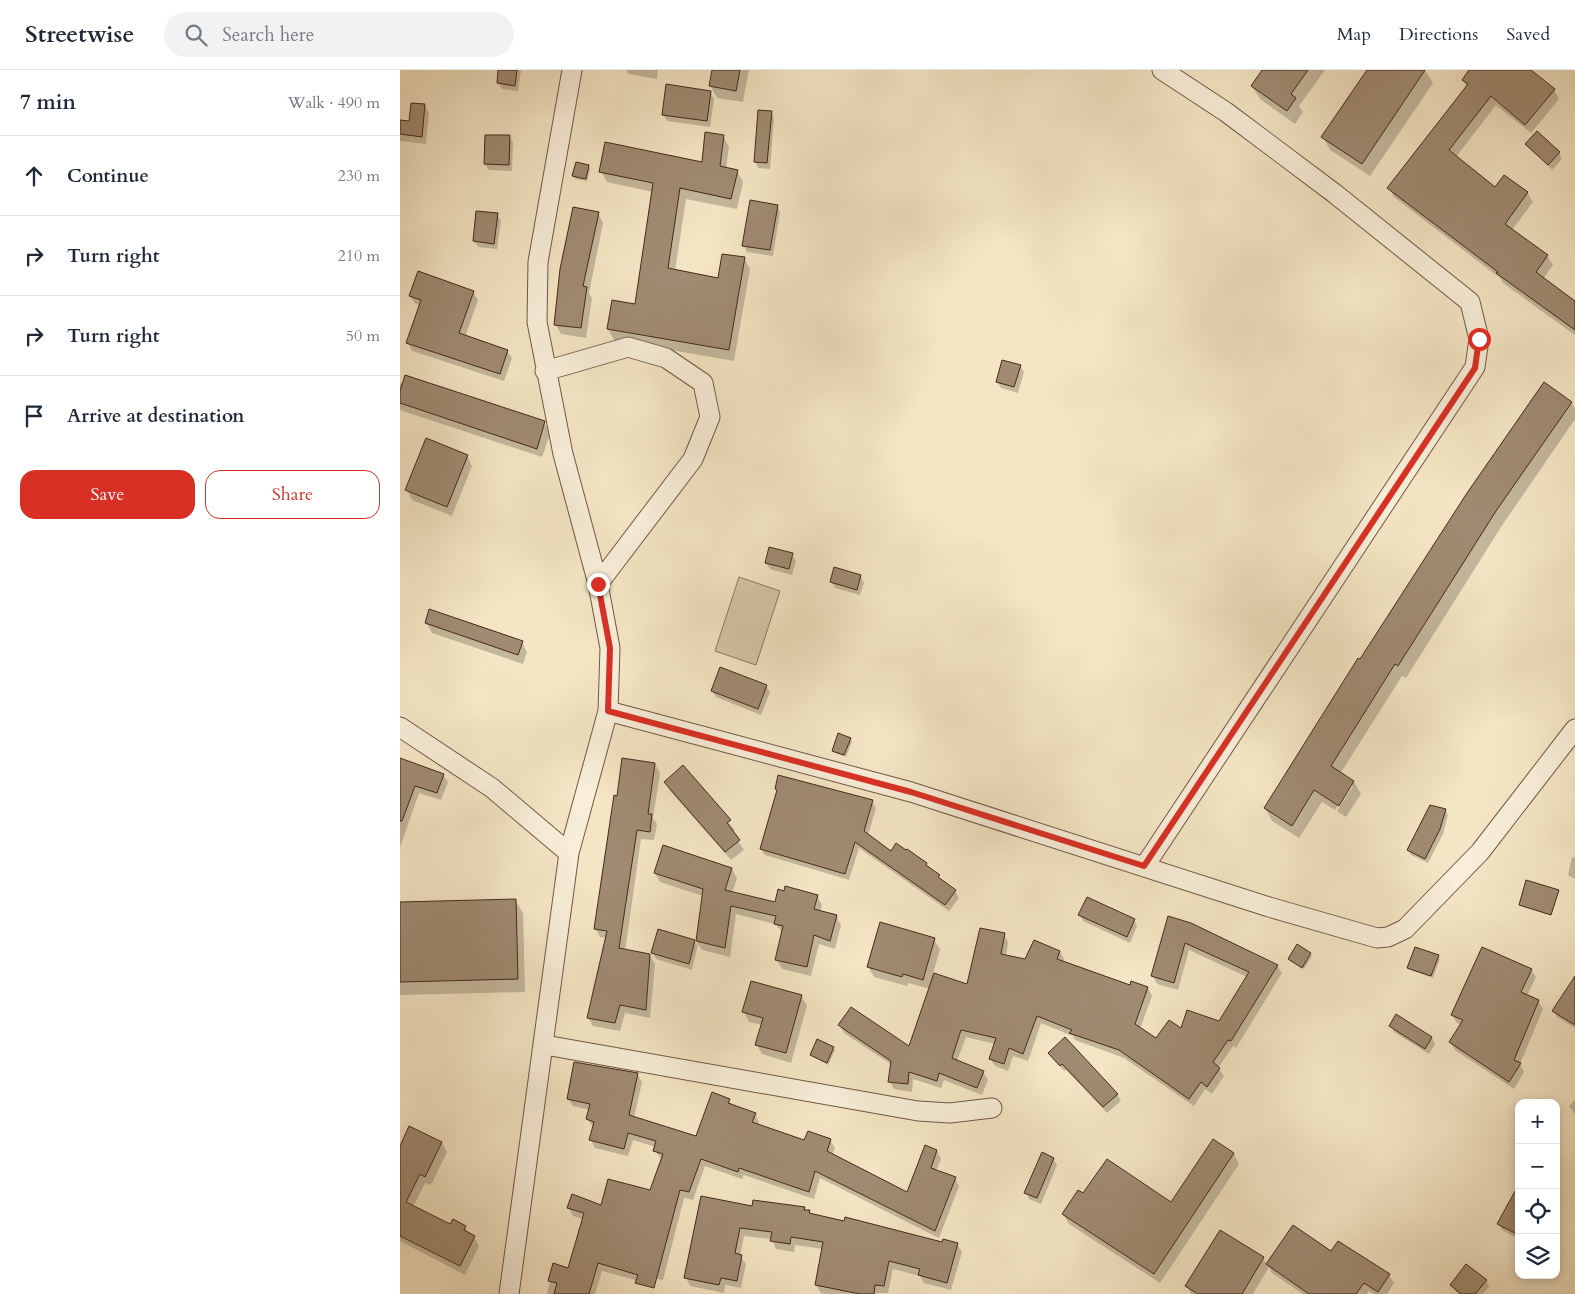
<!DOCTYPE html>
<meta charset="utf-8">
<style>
:root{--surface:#fff;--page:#f2f2f3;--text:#1f2937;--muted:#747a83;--line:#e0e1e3;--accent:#d93025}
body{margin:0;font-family:Cardo,serif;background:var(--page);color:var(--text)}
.controls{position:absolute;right:15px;bottom:15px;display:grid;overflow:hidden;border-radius:10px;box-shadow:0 2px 8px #0003}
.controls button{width:45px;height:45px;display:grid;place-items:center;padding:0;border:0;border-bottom:1px solid var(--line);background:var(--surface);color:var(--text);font:25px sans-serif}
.stop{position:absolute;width:15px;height:15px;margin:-11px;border:4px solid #d93025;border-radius:50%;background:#fff}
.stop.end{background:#d93025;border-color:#fff;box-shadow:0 1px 5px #0008}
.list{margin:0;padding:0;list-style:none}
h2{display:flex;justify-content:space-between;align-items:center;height:65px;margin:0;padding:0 20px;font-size:21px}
h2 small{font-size:16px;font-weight:400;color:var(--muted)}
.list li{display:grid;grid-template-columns:32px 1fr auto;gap:15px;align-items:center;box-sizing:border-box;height:80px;padding:0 20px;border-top:1px solid var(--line)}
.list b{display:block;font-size:19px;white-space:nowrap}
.list em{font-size:16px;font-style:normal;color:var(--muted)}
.actions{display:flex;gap:10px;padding:15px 20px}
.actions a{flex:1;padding:11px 0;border:1px solid var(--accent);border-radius:15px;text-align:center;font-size:18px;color:var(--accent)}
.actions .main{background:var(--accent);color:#fff}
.icon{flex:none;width:28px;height:28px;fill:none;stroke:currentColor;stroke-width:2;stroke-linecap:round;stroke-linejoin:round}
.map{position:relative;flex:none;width:1175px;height:1224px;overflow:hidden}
header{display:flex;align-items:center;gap:30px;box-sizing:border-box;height:70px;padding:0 25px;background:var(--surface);border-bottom:1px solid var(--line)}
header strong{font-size:24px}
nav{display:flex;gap:28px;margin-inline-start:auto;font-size:18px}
.search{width:350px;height:45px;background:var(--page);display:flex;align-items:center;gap:12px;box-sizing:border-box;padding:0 18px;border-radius:28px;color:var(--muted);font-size:19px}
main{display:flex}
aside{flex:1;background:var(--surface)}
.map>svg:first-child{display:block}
.green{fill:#d6c5a7;stroke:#8d7760}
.shadow{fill:#0003}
.building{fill:#a08b72;stroke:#442919}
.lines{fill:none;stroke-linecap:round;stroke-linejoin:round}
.minor-casing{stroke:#705844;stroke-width:21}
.minor{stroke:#f8eed9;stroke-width:19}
.route{stroke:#d93025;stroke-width:6}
</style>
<header>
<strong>Streetwise</strong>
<div class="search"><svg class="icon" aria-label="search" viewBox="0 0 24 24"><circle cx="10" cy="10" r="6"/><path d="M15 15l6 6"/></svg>Search here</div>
<nav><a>Map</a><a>Directions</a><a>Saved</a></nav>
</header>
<main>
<aside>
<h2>7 min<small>Walk · 490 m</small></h2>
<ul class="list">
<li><svg class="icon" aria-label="ahead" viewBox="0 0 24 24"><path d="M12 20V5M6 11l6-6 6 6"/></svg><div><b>Continue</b></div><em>230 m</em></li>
<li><svg class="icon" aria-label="right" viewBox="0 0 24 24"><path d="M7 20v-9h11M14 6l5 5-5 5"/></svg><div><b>Turn right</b></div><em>210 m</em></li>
<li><svg class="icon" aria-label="right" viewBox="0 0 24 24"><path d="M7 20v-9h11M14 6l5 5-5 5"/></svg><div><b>Turn right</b></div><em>50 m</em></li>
<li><svg class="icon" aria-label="arrive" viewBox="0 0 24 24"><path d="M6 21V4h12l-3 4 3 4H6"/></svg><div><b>Arrive at destination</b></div></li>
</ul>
<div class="actions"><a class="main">Save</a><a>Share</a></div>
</aside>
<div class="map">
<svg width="1175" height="1224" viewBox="0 0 1175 1224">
<rect width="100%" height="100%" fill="#f4e5c4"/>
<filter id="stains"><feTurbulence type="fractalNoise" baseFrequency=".004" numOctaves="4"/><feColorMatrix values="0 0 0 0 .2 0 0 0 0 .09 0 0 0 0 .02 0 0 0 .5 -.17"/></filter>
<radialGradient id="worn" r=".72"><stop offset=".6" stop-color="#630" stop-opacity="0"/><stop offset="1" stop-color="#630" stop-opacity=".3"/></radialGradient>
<path class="green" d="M339,507L380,521L356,595L315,581Z"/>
<path class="shadow" d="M100,0H121L118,21L102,19L98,13Z
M226,0H258L257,9L229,4Z
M313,0H349L343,32L317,28L310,15Z
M863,0H925L899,36L903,42L895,54L860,29L852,16Z
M968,0H1025L1033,13L970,106L930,80L923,67Z
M1071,0H1130L1154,20L1159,29L1131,63L1096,35L1056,87L1096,119L1127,122L1133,132L1112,160L1147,186L1153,195L1143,209L1175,232V265L1103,213L1100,208L994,127L989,118L1067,17L1063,10Z
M310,22L314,29L310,57L267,51L263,44Z
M25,36L29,43L26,74L0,71V51L10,52Z
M371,42L374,48L370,99L358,98L355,91Z
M323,66L329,77L326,99L337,101L343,112L337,139L286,129L275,201L319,209L344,188L350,199L334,291L214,270L208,259L236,235L253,122L207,112L201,101L303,94Z
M109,67L113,73L112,101L89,100L85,94Z
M1127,74L1159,83L1162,89L1152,100Z
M188,96L190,99L187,111L175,109L174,106Z
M377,136L380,142L373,186L347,182L344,175Z
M198,143L203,153L189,223L192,228L186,268L161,264L156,255Z
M97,145L101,151L97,179L78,177L74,171Z
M73,222L78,230L65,267L107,281L112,288L104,311L12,281L8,273L21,236L15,233L10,226Z
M620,296L624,302L618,323L601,318L597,311Z
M0,313L144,352L150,364L142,387L0,340Z
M1171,332L1175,339V349L1103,454L1006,608L1002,606L940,704L954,712L961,724L946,747L937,741L953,716H950L935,740L922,732L899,768L872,751L865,738L961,591Z
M67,386L72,396L52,446L12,430L7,420Z
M392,484L396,491L392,505L370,499L366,493Z
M460,506L464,513L460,525L435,518L431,511Z
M26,553L122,572L127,582L123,594L32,563Z
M366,616L370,622L361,645L316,627L312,621Z
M450,669L452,672L446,687L435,683L433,681Z
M255,694L260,703L253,748L257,754L254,770L241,769L225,881L250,886L255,894L250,948L225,943L220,961L193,956L188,948L206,868L200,867L195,858L218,727Z
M0,697L43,705L48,712L41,730L19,723L0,777Z
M282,697L335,760L332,762L344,780L331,790L270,721L265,712Z
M376,719L472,731L476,738L468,765L492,782L526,794L543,812L555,821L559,828L549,841L459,778L449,810L365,785L361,779L378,721Z
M1045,740L1048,745L1043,764L1028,793L1011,785L1008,780Z
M1172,787L1175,788V809L1168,805Z
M332,799L337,808L332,823L376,833L417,826L422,835L420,842L436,846L441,855L435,879L419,874L411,906L382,899L377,890L383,863L375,854L336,844L330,887L302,880L298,874L292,900L256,889L253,883L294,871L297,875L303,826L260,812L255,803Z
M115,830L123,843L125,922L0,925V833Z
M680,845L734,850L737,856L730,873L683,851Z
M769,848L877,896L882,903L836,978L833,976L818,998L824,1006L812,1024L805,1019L794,1036L724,988L675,970L673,966L641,953L628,991L613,986L608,1001L595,996L590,988L595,974L566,967L557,991L583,1002L588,1010L582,1025L544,1010L541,1018L513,1009L512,1022L494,1019L490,1012L492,995L444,963L440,955L510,978L530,919L508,913L507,916L474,907L468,897L534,870L540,879L533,904L567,916L604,864L608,872L606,886L626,891L660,882L664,889L663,893L730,916L748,918L752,926L740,959L756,970L781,960L819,953L847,907L789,880L778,920L757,914L753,906Z
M910,884L912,886L904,899L890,889Z
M1038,887L1040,889L1033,908L1010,900L1008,898Z
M1131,900L1136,907L1127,926L1138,931L1143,939L1120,994L1124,1002L1114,1019L1055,980L1050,972L1062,955L1057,953L1052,945Z
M1175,909V958L1157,947L1154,941Z
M401,926L407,936L391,993L362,984L357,975L362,955L349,952L344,942Z
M997,946L1032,968L1035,974L1029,984L994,962L991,956Z
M433,978L435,980L428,995L411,985Z
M649,984L717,1024L721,1031L707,1043L666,1000L664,1001Z
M237,1004L242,1012L234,1048L296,1068L329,1030L333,1036L355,1044L359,1052L358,1056L405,1072L430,1070L435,1078L432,1085L507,1123L537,1081L541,1089L536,1101L555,1108L559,1116L539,1168L420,1108L414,1129L344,1105L342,1109L305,1096L293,1130L284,1128L263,1210L244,1206L243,1212L202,1201L195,1224H147L154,1195L169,1199L183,1149L173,1146L169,1138L202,1136L250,1122L262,1090L255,1081L256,1077L233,1070L228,1086L195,1078L191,1070L194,1058L187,1049L190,1040L173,1036L168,1029Z
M1175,1030V1044L1169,1036Z
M813,1071L834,1084L839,1094L760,1213L669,1154L663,1144L683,1125L771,1134Z
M42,1073L47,1082L31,1115L25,1113L13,1137L51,1156L65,1157L69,1164L74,1167L79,1176L65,1205L0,1171V1078Z
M653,1089L657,1095L641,1134L629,1129L626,1122Z
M1119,1128V1169L1102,1160L1099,1154Z
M353,1138H404L411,1145L543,1174H557L562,1182L551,1220L524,1213L520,1206L493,1199L488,1223L425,1224L421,1223L416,1215L423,1179L395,1175L394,1182L376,1179L372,1169L344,1166L340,1186L346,1194L341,1218L325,1215L324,1223L290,1216L286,1208Z
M863,1188L867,1195L989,1205L994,1213L987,1224H974L969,1221L967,1224H903L872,1203L869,1197L853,1224H791L787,1216Z
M1086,1210L1089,1217L1083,1224H1058L1051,1215Z"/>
<path class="building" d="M98,0H117L115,16L97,13Z
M312,0H340L336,21L309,16Z
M862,0H908L891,24L896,28L887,41L851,16Z
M967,0H1025L962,94L921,67Z
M1069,0H1131L1155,19L1125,55L1091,26L1049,80L1095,117L1104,105L1128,122L1105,154L1148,185L1136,202L1175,231V260L1096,203L1098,202L987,118L1068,14L1062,10Z
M266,14L311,21L307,51L262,45Z
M11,33L25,34L22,67L0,64V50L9,51Z
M358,40L372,41L367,93L354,92Z
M1137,61L1160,82L1148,95L1125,74Z
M305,62L324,65L320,96L338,100L331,129L280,118L268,198L318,208L322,184L345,187L329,280L207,259L212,230L235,234L253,113L199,102L205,72L302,92Z
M85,65H110L109,95L84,94Z
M176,92L189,95L186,109L172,106Z
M350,130L378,135L370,180L342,176Z
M173,137L199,142L183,216L187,217L181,258L154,255L160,199Z
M76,141L98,143L94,174L73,171Z
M18,201L74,221L59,263L108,280L100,304L6,273L21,230L9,226Z
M602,290L621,295L614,317L596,312Z
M5,305L145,351L137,379L0,333V321Z
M1144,312L1172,332L1096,441L998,596L995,594L931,696L954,711L939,736L914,720L892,756L864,738L958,588L960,589L1067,423Z
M26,368L68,385L47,437L5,420Z
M369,477L393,483L389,499L365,493Z
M434,497L461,505L457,520L430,512Z
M29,539L123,571L118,585L25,553Z
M320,597L367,615L358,639L311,621Z
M438,663L451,668L444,685L432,681Z
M0,688L44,704L37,723L15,716L2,751H0Z
M222,688L255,693L248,744H252L250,762L237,760L219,878L250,884L246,940L220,935L215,953L187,948L207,861L194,859L214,725L217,726Z
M283,695L331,750L327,753L340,770L325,782L264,712Z
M378,705L473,730L464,761L491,781L496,773L506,780L507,779L527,793L526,795L540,805L538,807L556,820L545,835L455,772L445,804L360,779L377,720L375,719Z
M1030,735L1046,739L1040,759L1025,789L1007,780Z
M263,775L332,798L325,820L375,832L378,819L384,821L385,816L418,825L414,839L437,845L430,871L414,865L407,897L375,890L383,856L374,854L376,846L331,836L325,878L296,871L303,819L254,803Z
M1126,810L1159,820L1151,845L1119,835Z
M687,827L735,849L727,867L678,845Z
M116,829L118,909L0,912V832Z
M768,846L791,853L878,895L831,971L828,970L813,992L820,998L807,1017L801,1012L789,1029L719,980L669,963L672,960L637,946L623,984L609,978L604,994L589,989L596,968L561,960L552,988L584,1001L577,1018L539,1003L537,1011L509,1002L508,1014L488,1012L491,991L438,955L451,937L509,976L534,903L567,914L580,858L605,863L601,884L625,889L634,870L660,881L657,889L730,915L731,911L748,917L735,954L756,968L769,950L781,958L787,940L819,951L849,902L785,873L774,913L751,906Z
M480,852L535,868L523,910L503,904L502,907L467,897Z
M258,859L295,870L289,894L251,883Z
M897,874L911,883L902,898L888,889Z
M1015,877L1039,885L1031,906L1007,898Z
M1082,877L1132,899L1121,922L1139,930L1114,990L1121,993L1109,1012L1049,972L1063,950L1051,945Z
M1175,906V955L1152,941Z
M351,911L402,925L386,983L355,975L363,948L342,942Z
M996,944L1032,967L1025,979L989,956Z
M665,967L718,1024L703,1037L662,994L660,996L648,983Z
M417,969L434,977L427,993L410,985Z
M174,992L238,1003L229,1045L296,1066L312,1022L330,1029L328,1033L356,1043L352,1052L404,1070L408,1061L431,1069L427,1081L507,1122L525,1075L537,1080L531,1098L556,1107L535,1161L415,1101L409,1122L339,1098L338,1102L301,1089L289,1122L280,1120L254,1218L235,1213L238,1205L198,1193L189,1224H154L157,1213L148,1211L153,1193L168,1198L184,1143L167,1138L172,1124L201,1135L208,1109L250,1120L263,1084L253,1081L256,1071L228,1063L224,1079L189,1070L194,1052L186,1049L190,1034L167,1029Z
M9,1056L42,1072L25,1107L20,1104L6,1132L50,1154L53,1149L66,1156L64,1160L75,1166L60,1196L0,1166V1076Z
M813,1069L834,1083L754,1204L662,1144L678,1120L683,1123L707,1089L771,1132Z
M642,1082L654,1088L637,1128L624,1123Z
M1119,1114V1165L1097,1154Z
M301,1126L352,1136L353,1130L405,1137L404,1140H410L409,1143L444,1151L445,1147L542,1172L543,1169L558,1173L547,1213L518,1205L520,1199L489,1191L484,1216L475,1215L474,1224H460L415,1215L423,1172L391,1167L390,1174L370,1171L372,1162L340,1158L335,1183L342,1185L337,1211L321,1208L319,1215L284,1208Z
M893,1155L931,1181L938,1171L990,1204L978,1222L964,1213L956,1224H909L866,1194Z
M820,1160L864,1187L842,1224H798L785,1216Z
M1066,1194L1087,1210L1075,1224H1061L1050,1215Z"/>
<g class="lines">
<defs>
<path id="minor" d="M172,0L138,192L137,252L163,384L198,514L210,578L208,641
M145,301L228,277L266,288L303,313L310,347L293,389L198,514
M0,657L92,718L169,783L109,1224
M169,783L208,641L511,722L869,837L977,868L988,867L1005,859L1080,782L1175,659
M744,797L1075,297L1079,269L1070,232L934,123L826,42L762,0
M145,975L518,1041L550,1043L592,1038"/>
</defs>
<use href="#minor" class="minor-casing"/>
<use href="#minor" class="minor"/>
</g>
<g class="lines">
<path class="route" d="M198,514L210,578L208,641L511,722L744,796L1075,298L1079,269"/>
</g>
<rect width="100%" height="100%" filter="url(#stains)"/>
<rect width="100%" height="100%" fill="url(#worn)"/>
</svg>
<div class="controls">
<button>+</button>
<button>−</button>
<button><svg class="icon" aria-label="locate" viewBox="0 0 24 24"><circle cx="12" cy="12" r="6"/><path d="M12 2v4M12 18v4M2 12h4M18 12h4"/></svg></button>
<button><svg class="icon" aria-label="layers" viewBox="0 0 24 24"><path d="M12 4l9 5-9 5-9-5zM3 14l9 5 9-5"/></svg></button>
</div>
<div class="stop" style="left:1079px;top:269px"></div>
<div class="stop end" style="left:198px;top:514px"></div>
</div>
</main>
